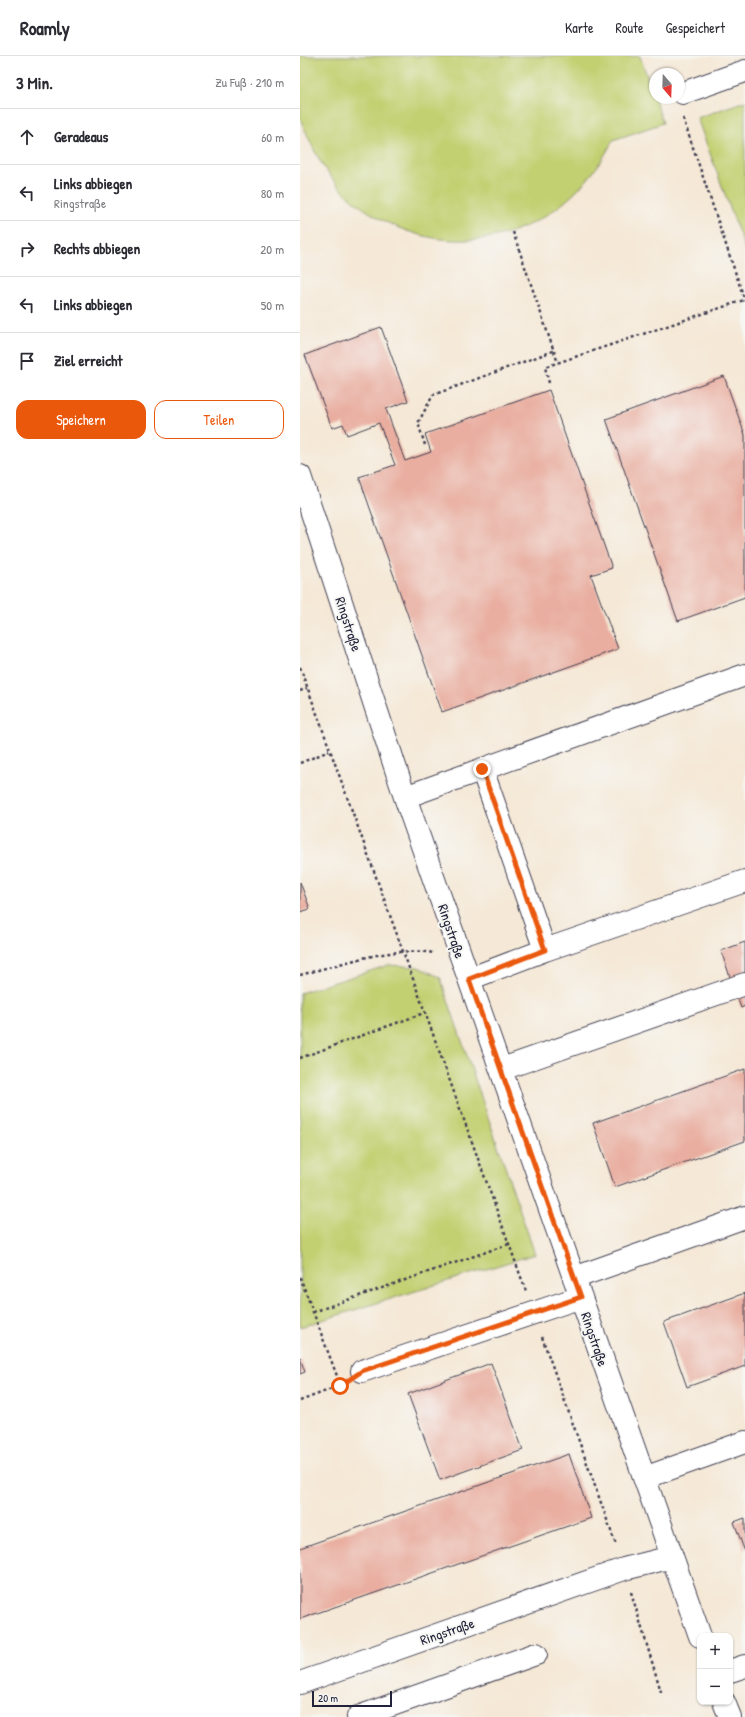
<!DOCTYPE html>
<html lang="de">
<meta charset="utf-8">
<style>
:root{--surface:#fff;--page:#f2f2f3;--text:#2b2b33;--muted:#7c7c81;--line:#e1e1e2;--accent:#ea580c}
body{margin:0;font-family:"Patrick Hand",sans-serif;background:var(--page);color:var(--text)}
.controls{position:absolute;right:12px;bottom:12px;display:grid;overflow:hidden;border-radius:8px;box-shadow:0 1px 3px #0004}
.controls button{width:36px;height:36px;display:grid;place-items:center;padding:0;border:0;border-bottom:1px solid var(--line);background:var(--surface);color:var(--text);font:20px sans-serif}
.compass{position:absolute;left:349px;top:12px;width:36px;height:36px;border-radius:50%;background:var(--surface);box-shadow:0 1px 3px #0004;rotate:161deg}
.scale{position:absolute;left:12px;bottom:10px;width:80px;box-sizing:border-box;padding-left:4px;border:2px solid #22223b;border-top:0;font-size:11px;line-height:14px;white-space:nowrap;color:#22223b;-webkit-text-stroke:3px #f6f6f2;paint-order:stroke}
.stop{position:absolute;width:12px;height:12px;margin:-9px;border:3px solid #ea580c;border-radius:50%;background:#fff}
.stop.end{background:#ea580c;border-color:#fff;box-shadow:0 1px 4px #0008}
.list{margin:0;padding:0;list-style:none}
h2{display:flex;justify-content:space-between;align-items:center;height:52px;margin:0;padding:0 16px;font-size:17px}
h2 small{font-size:13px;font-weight:400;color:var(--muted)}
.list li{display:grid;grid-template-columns:26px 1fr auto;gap:12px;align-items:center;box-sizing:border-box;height:56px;padding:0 16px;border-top:1px solid var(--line)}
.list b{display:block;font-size:15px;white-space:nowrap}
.list p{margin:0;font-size:13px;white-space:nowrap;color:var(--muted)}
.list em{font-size:13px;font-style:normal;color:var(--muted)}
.actions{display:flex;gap:8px;padding:12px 16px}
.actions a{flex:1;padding:9px 0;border:1px solid var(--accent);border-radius:12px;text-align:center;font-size:14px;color:var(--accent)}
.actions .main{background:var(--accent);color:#fff}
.icon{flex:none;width:22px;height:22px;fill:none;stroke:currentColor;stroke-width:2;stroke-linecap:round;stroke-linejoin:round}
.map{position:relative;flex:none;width:445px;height:1661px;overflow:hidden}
header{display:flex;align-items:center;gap:24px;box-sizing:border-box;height:56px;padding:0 20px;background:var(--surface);border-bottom:1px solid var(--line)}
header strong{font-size:19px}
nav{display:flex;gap:22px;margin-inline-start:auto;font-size:14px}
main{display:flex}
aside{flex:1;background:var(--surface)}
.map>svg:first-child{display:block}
.green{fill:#c2d071;stroke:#727956}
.building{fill:#e9aea0}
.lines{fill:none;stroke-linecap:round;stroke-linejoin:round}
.minor-casing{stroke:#424052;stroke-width:24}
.path{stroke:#424052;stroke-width:2.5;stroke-dasharray:3 3;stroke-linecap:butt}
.minor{stroke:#fff;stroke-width:22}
.route{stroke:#ea580c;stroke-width:5}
.labels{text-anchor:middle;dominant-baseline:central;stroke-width:4;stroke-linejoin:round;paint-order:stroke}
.street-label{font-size:14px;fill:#22223b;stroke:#f6f6f2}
</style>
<header>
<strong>Roamly</strong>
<nav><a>Karte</a><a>Route</a><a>Gespeichert</a></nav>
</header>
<main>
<aside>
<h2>3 Min.<small>Zu Fuß · 210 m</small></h2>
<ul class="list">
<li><svg class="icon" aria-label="ahead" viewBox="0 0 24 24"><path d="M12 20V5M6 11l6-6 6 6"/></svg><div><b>Geradeaus</b></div><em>60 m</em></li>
<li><svg class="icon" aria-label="left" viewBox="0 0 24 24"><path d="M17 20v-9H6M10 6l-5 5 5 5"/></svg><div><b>Links abbiegen</b><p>Ringstraße</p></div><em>80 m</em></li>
<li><svg class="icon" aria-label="right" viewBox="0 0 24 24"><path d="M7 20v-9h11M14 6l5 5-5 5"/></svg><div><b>Rechts abbiegen</b></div><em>20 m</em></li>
<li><svg class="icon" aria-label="left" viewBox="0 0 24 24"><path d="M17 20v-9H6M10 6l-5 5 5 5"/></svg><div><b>Links abbiegen</b></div><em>50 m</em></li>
<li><svg class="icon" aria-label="arrive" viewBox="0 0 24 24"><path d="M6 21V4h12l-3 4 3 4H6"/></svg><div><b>Ziel erreicht</b></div></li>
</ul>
<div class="actions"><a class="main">Speichern</a><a>Teilen</a></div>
</aside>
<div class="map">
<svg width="445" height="1661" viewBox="0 0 445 1661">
<rect width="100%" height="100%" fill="#f6f6f2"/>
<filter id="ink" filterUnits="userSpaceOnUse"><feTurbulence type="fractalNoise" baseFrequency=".025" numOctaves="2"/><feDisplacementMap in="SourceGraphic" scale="8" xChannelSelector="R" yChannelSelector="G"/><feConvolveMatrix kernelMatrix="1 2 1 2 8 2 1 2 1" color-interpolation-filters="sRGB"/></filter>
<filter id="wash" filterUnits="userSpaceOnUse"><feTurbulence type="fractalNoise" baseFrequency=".012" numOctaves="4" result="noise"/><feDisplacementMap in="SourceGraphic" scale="16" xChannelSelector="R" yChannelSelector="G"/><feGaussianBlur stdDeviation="0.9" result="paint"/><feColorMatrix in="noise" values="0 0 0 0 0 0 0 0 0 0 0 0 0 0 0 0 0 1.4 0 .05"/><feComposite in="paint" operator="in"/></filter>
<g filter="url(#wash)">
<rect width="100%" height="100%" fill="#f5e8d6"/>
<path class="green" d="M0,0H340L363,67L313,84C263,185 145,217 55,146C33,128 17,104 7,78C4,72 1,66 0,61C0,55 0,48 0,42C0,28 0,14 0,0Z
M445,45V193L397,62Z
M89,909L118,911L140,921L235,1198L0,1271V937Z"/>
<g id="blocks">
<path class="building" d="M81,271L108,345L86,353L105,405L131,396L125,378L249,334L312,512L291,519L318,593L142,656L59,421L95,409L79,367L47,379L43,368L32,372L5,299Z
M424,320L445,379V541L378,565L306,363Z
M0,826L10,853L0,856Z
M445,886V950L441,952L421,895Z
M445,1013V1085L315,1131L293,1067Z
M445,1237V1310L387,1331L364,1266Z
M0,1302L5,1316L0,1318Z
M191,1307L223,1394L140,1424L108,1338Z
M269,1398L291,1462L0,1563V1492Z
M445,1462V1496L434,1466Z"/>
</g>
</g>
<g filter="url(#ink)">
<use href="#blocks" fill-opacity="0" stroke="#424052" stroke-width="1"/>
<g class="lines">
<defs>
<path id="minor" d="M383,37L445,15
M0,420L105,741L400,1580
M182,713L245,894
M105,741L445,619
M169,923L245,894L445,825
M202,1013L445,928
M274,1222L445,1161
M62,1315L281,1241
M344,1422L445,1386
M430,1615L445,1610
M0,1627L324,1513L372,1501
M424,1646L430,1661
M58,1661L236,1598"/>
</defs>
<use href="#minor" class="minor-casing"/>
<path class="path" d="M383,62L445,245
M213,176L258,307
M249,327L245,311L444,244
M125,389L118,367L133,339L253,295
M0,611L226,1235
M0,635L7,632
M0,707L29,695
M0,919C43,908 89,890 134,897
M0,1002L124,957
M0,1221L37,1320
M13,1256L209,1188
M242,1281L316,1489
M0,1345L42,1329
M331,1536L362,1639"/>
<use href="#minor" class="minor"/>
</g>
</g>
<g class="lines" filter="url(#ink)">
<path class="route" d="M40,1330L62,1315L281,1241L169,923L245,894L182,713"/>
</g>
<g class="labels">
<g class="street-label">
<text transform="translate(49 568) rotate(72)">Ringstraße</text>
<text transform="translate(152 875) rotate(71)">Ringstraße</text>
<text transform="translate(295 1283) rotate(71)">Ringstraße</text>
<text transform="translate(147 1575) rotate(-19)">Ringstraße</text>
</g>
</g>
</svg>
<div class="controls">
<button>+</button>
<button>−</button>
</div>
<svg class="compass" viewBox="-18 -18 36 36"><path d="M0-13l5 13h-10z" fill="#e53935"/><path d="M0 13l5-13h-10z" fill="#7c7c81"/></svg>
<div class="scale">20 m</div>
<div class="stop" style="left:40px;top:1330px"></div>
<div class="stop end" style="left:182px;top:713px"></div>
</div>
</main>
